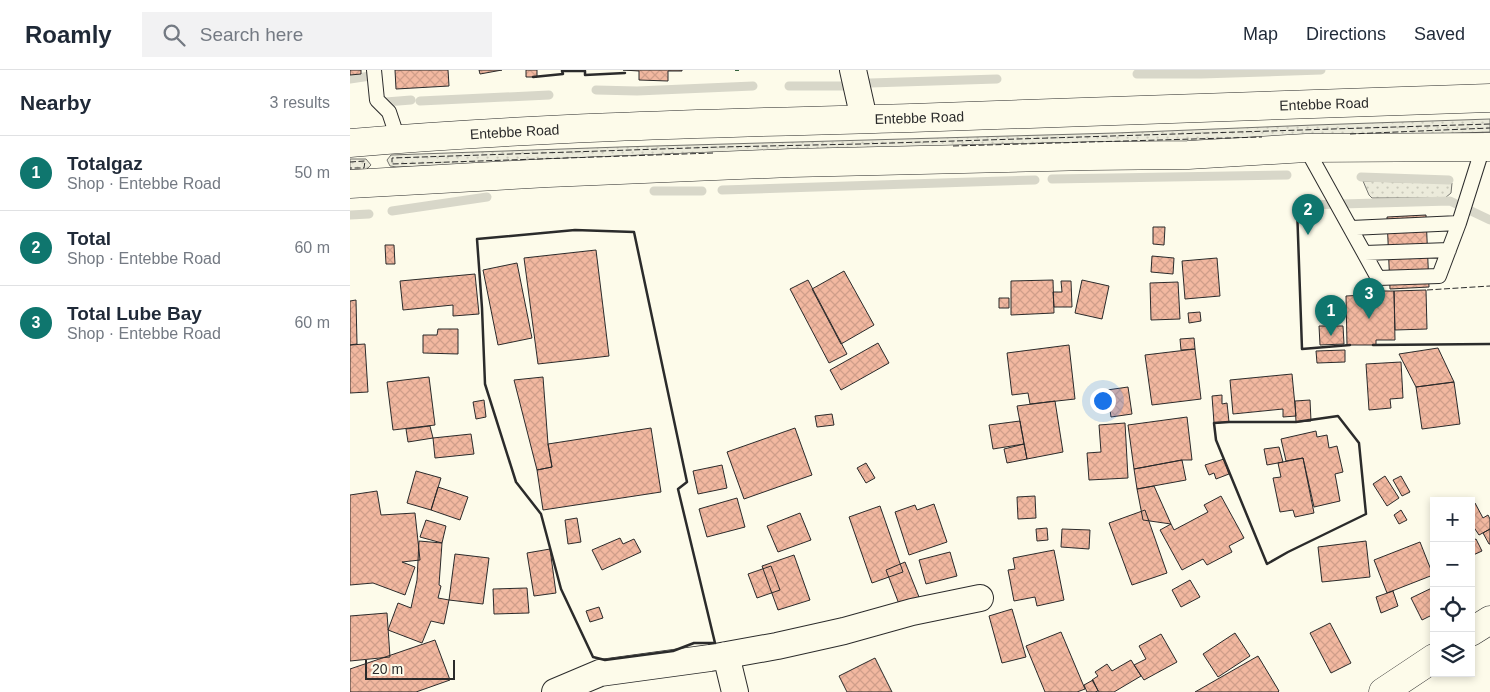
<!DOCTYPE html>
<meta charset="utf-8">
<style>
:root{--surface:#fff;--page:#f2f2f3;--text:#1f2937;--muted:#747a83;--line:#e0e1e3;--accent:#0f766e}
body{margin:0;font-family:Helvetica,sans-serif;background:var(--page);color:var(--text)}
.controls{position:absolute;right:15px;bottom:15px;display:grid;overflow:hidden;border-radius:0px;box-shadow:0 2px 8px #0003}
.controls button{width:45px;height:45px;display:grid;place-items:center;padding:0;border:0;border-bottom:1px solid var(--line);background:var(--surface);color:var(--text);font:25px sans-serif}
.scale{position:absolute;left:15px;bottom:12px;width:90px;box-sizing:border-box;padding-left:5px;border:2px solid #2b2b2b;border-top:0;font-size:14px;line-height:18px;white-space:nowrap;color:#2b2b2b;-webkit-text-stroke:4px #fdfbea;paint-order:stroke}
.you{position:absolute;left:752px;top:330px;width:18px;height:18px;margin:-12px;border:4px solid #fff;border-radius:50%;background:#1a73e8;box-shadow:0 0 0 8px #1a73e833}
.badge{display:grid;place-items:center;width:32px;height:32px;border-radius:50%;background:var(--accent);color:#fff;font-size:16px;font-weight:700}
.pin{position:absolute;translate:-50% -41px;filter:drop-shadow(0 1px 2px #0008)}
.pin::after{content:'';position:absolute;top:26px;width:18px;height:15px;background:inherit;clip-path:polygon(0 0,100% 0,50% 100%)}
.list{margin:0;padding:0;list-style:none}
h2{display:flex;justify-content:space-between;align-items:center;height:65px;margin:0;padding:0 20px;font-size:21px}
h2 small{font-size:16px;font-weight:400;color:var(--muted)}
.list li{display:grid;grid-template-columns:32px 1fr auto;gap:15px;align-items:center;box-sizing:border-box;height:75px;padding:0 20px;border-top:1px solid var(--line)}
.list b{display:block;font-size:19px;white-space:nowrap}
.list p{margin:0;font-size:16px;white-space:nowrap;color:var(--muted)}
.list em{font-size:16px;font-style:normal;color:var(--muted)}
.icon{flex:none;width:28px;height:28px;fill:none;stroke:currentColor;stroke-width:2;stroke-linecap:round;stroke-linejoin:round}
.map{position:relative;flex:none;width:1140px;height:622px;overflow:hidden}
header{display:flex;align-items:center;gap:30px;box-sizing:border-box;height:70px;padding:0 25px;background:var(--surface);border-bottom:1px solid var(--line)}
header strong{font-size:24px}
nav{display:flex;gap:28px;margin-inline-start:auto;font-size:18px}
.search{width:350px;height:45px;background:var(--page);display:flex;align-items:center;gap:12px;box-sizing:border-box;padding:0 18px;border-radius:0px;color:var(--muted);font-size:19px}
main{display:flex}
aside{flex:1;background:var(--surface)}
.map>svg:first-child{display:block}
.grass{fill:url(#grass-dots);stroke:#74746e}
.lines{fill:none;stroke-linecap:round;stroke-linejoin:round}
.stream{stroke:#d8d7c9;stroke-width:9}
.building{fill:url(#building-cross-hatch);stroke:#2b2b2b}
.lane-casing{stroke:#2b2b2b;stroke-width:16}
.street-casing{stroke:#2b2b2b;stroke-width:28}
.secondary-casing{stroke:#2b2b2b;stroke-width:29}
.highway-casing{stroke:#2b2b2b;stroke-width:29}
.lane{stroke:#fdfbea;stroke-width:14}
.street{stroke:#fdfbea;stroke-width:26}
.secondary{stroke:#fdfbea;stroke-width:28}
.highway{stroke:#fdfbea;stroke-width:28}
.hedge{stroke:#34623c;stroke-width:4;stroke-dasharray:2.5 4;stroke-linecap:butt}
.fence{stroke:#2b2b2b;stroke-width:1;stroke-dasharray:6 2.5;stroke-linecap:butt}
.wall{stroke:#2b2b2b;stroke-width:2.5}
.labels{text-anchor:middle;dominant-baseline:central;stroke-width:4;stroke-linejoin:round;paint-order:stroke}
.street-label{font-size:14px;fill:#2b2b2b;stroke:#fdfbea}
</style>
<header>
<strong>Roamly</strong>
<div class="search"><svg class="icon" aria-label="search" viewBox="0 0 24 24"><circle cx="10" cy="10" r="6"/><path d="M15 15l6 6"/></svg>Search here</div>
<nav><a>Map</a><a>Directions</a><a>Saved</a></nav>
</header>
<main>
<aside>
<h2>Nearby<small>3 results</small></h2>
<ul class="list">
<li><span class="badge">1</span><div><b>Totalgaz</b><p>Shop · Entebbe Road</p></div><em>50 m</em></li>
<li><span class="badge">2</span><div><b>Total</b><p>Shop · Entebbe Road</p></div><em>60 m</em></li>
<li><span class="badge">3</span><div><b>Total Lube Bay</b><p>Shop · Entebbe Road</p></div><em>60 m</em></li>
</ul>
</aside>
<div class="map">
<svg width="1140" height="622" viewBox="0 0 1140 622">
<defs>
<pattern id="grass-dots" width="8" height="8" patternUnits="userSpaceOnUse" patternTransform="scale(1.25)"><rect width="8" height="8" fill="#ecebdb"/><path d="M2 2h.1M6 6h.1" fill="none" stroke="#cbcabc" stroke-width="1.8" stroke-linecap="round"/></pattern>
<pattern id="building-cross-hatch" width="8" height="8" patternUnits="userSpaceOnUse" patternTransform="scale(1.25)"><rect width="8" height="8" fill="#f2b8a0"/><path d="M0 0l8 8M0 8l8-8" fill="none" stroke="#d09e8a"/></pattern>
</defs>
<rect width="100%" height="100%" fill="#fdfbea"/>
<path class="grass" d="M1140,49V62L1054,65L47,97L40,96L37,90L41,85L270,77L766,63L964,55Z
M0,89H16L21,95L16,100H0Z
M1013,111L1102,113L1101,123L1095,128H1022L1019,125Z"/>
<g class="lines">
<path class="stream" d="M787,4H851L971,0
M0,9L27,5
M439,16H494L520,13L647,9
M246,20L287,21L403,16
M70,31L199,25
M36,32L61,30
M1011,107L1099,110
M702,109L937,105
M372,120L685,110
M304,121H352
M955,135L1100,131L1140,150
M42,141L137,127
M0,145L19,144"/>
</g>
<path class="building" d="M0,0H11V4L0,5Z
M45,0H98L99,16L46,19Z
M129,0H152L130,4Z
M176,0H187V7H176Z
M332,0V1H318V11L289,10V1L273,0Z
M1076,145L1079,217L1040,219L1037,147Z
M803,157H815L814,175L803,174Z
M35,175H44L45,194H36Z
M246,180L259,286L188,294L174,188Z
M802,186L824,188L823,204L801,202Z
M867,188L870,226L835,229L832,191Z
M167,193L182,268L148,275L133,200Z
M494,201L524,255L491,274L462,219Z
M125,204L129,244L103,246V235L53,240L50,211Z
M458,210L497,284L479,293L440,219Z
M703,210L704,243L661,245V211Z
M732,210L759,216L752,249L725,243Z
M711,211H721L722,237H704L703,222H712Z
M828,212L830,249L801,250L800,213Z
M1076,220L1077,259L1045,260L1044,221Z
M1016,221H1044L1045,270H1026V275H997L996,226L1016,225Z
M649,228H659V238H649Z
M6,230L7,274L0,275V231Z
M850,242L851,251L839,253L838,243Z
M969,256H993L994,274L970,275Z
M88,259H108V284L73,283V265H87Z
M844,268L845,279L831,280L830,269Z
M528,273L539,293L491,320L480,300Z
M15,274L18,322L0,323V275Z
M719,275L725,329L680,334L678,323L662,325L657,283Z
M1088,278L1104,312L1066,317L1049,284Z
M845,279L851,329L802,335L795,285Z
M995,280V292L967,293L966,281Z
M1051,292L1053,328L1040,329L1041,338L1019,340L1016,294Z
M942,304L946,346L933,347V339L883,344L880,310Z
M79,307L85,355L43,360L37,312Z
M193,307L198,374L202,397L187,400L164,310Z
M1104,312L1110,354L1072,359L1066,317Z
M778,317L782,344L761,347L757,320Z
M872,325V334L877,333L879,352L864,353L862,326Z
M134,330L136,347L126,349L123,332Z
M960,330L961,351L946,352L945,331Z
M705,331L713,382L677,389L667,336Z
M482,344L484,355L467,357L465,346Z
M837,347L842,390H832L784,399L778,355Z
M670,351L674,374L643,379L639,355Z
M775,353L778,408L739,410L737,383L751,382L749,355Z
M80,356L83,368L58,372L56,359Z
M301,358L311,422L193,440L187,400L202,397L198,374Z
M445,358L462,405L394,429L377,382Z
M966,361L967,367L977,365L979,378L987,376L993,402L985,404L990,431L964,437L953,388L936,391L931,369Z
M121,364L124,384L85,388L83,368Z
M674,374L677,389L657,393L654,379Z
M929,377L933,392L917,395L914,379Z
M953,388L964,443L945,447L943,440L930,442L923,408L931,407L928,393Z
M874,389L879,404L866,409L864,403L859,405L855,395Z
M832,390L836,410L787,419L784,399Z
M516,393L525,408L516,413L507,398Z
M372,395L377,418L348,424L343,401Z
M66,401L91,408L81,440L57,433Z
M1035,406L1049,428L1037,436L1023,414Z
M1051,406L1060,422L1052,426L1043,410Z
M804,416L821,454L793,450L787,419Z
M88,417L118,427L110,450L81,440Z
M27,421L31,445L65,443L70,490L52,492L65,497L55,525L23,513L0,515V425Z
M685,426L686,448L668,449L667,427Z
M871,426L894,468L879,476L882,482L857,495L853,489L832,500L810,460L821,454L824,460L858,442L854,435Z
M387,428L395,457L357,467L349,439Z
M1125,433L1133,448L1138,445L1140,449V459L1129,465L1121,453V435Z
M584,434L597,472L559,485L545,442L565,435L567,440Z
M530,436L553,502L522,513L499,447Z
M795,440L817,503L782,515L759,453Z
M1051,440L1057,450L1049,454L1044,445Z
M450,443L461,470L428,482L417,456Z
M227,448L231,472L218,474L215,450Z
M76,450L96,456L92,473L70,467Z
M697,458L698,470L687,471L686,459Z
M712,459L740,460L739,479L711,477Z
M1140,459V474H1139L1133,463Z
M270,468L273,474L284,469L291,482L252,500L242,480Z
M1126,469L1132,481L1121,486V471Z
M69,471L92,473L89,515L91,516L88,528L99,530L94,554L81,551L72,573L38,560L48,533L61,538L67,510Z
M1016,471L1020,507L972,512L968,477Z
M1070,472L1083,505L1037,523L1024,490Z
M200,479L206,523L184,526L177,483Z
M704,480L714,530L687,536L685,527L664,531L658,500L665,499L663,488Z
M600,482L607,506L576,514L569,490Z
M105,484L139,488L133,534L99,530Z
M444,485L460,530L428,540L412,496Z
M555,492L569,527L549,534L536,500Z
M421,496L430,520L407,528L398,504Z
M840,510L850,527L831,537L822,520Z
M1084,517V544L1072,550L1061,528Z
M177,518L179,543L144,544L143,519Z
M1043,521L1048,536L1031,543L1026,527Z
M249,537L253,548L240,552L236,541Z
M662,539L676,587L652,593L639,546Z
M37,543L40,587L0,591V546Z
M980,553L1001,593L981,603L960,563Z
M711,562L735,619L727,622H695L676,576Z
M885,563L900,586L868,607L853,584Z
M811,564L827,592L794,610L784,595L796,589L789,576Z
M85,570L100,610L66,622H0V599Z
M908,586L929,621L928,622H845Z
M525,588L542,622H497L489,606Z
M781,590L791,606L764,622H749L742,610L748,606L745,602L757,594L762,601Z
M743,610L748,621L745,622H737L734,615Z"/>
<g class="lines">
<defs>
<path id="lane" d="M24,0L27,30L39,42L48,69
M956,78L1028,208L1089,206L1109,153L1133,77
M1001,158L1109,153
M1015,183L1099,180"/>
<path id="street" d="M503,0L514,49
M376,585L385,622
M205,622L250,603L360,588L427,576L494,561L562,542L630,528"/>
<path id="secondary" d="M1121,562L1140,550
M1033,622L1084,588"/>
<g id="highway">
<path id="s1" d="M0,73C187,57 374,53 561,48C754,42 947,35 1140,28"/>
<path d="M0,114L198,103L441,93L740,86L838,85L956,78L1140,77"/>
</g>
</defs>
<use href="#lane" class="lane-casing"/>
<use href="#street" class="street-casing"/>
<use href="#secondary" class="secondary-casing"/>
<use href="#highway" class="highway-casing"/>
<use href="#lane" class="lane"/>
<use href="#street" class="street"/>
<use href="#secondary" class="secondary"/>
<use href="#highway" class="highway"/>
<path class="hedge" d="M387,1V0"/>
<path class="fence" d="M1000,64L1140,58
M603,76L912,67
M363,83L42,94V88L370,77L510,74L1140,54
M0,92L15,91L14,98H0
M1077,220L1140,216"/>
<path class="wall" d="M183,7L213,4L212,1H235V5L275,3
M947,137L952,279L1000,275
M225,160L284,162L337,412L328,419L365,573H344L323,581L255,590L243,587L211,519L191,444L166,412L135,314L132,238L127,169Z
M1023,275L1140,274
M988,346L1009,373L1016,444L938,482L917,494L866,370L864,353L879,352H946Z"/>
</g>
<g class="labels">
<g class="street-label">
<text stroke="none"><textPath href="#s1" startOffset="975">Entebbe Road</textPath></text>
<text stroke="none"><textPath href="#s1" startOffset="570">Entebbe Road</textPath></text>
<text stroke="none"><textPath href="#s1" startOffset="165">Entebbe Road</textPath></text>
</g>
</g>
</svg>
<div class="controls">
<button>+</button>
<button>−</button>
<button><svg class="icon" aria-label="locate" viewBox="0 0 24 24"><circle cx="12" cy="12" r="6"/><path d="M12 2v4M12 18v4M2 12h4M18 12h4"/></svg></button>
<button><svg class="icon" aria-label="layers" viewBox="0 0 24 24"><path d="M12 4l9 5-9 5-9-5zM3 14l9 5 9-5"/></svg></button>
</div>
<div class="scale">20 m</div>
<div class="you"></div>
<div class="pin badge" style="left:981px;top:266px">1</div>
<div class="pin badge" style="left:958px;top:165px">2</div>
<div class="pin badge" style="left:1019px;top:249px">3</div>
</div>
</main>
